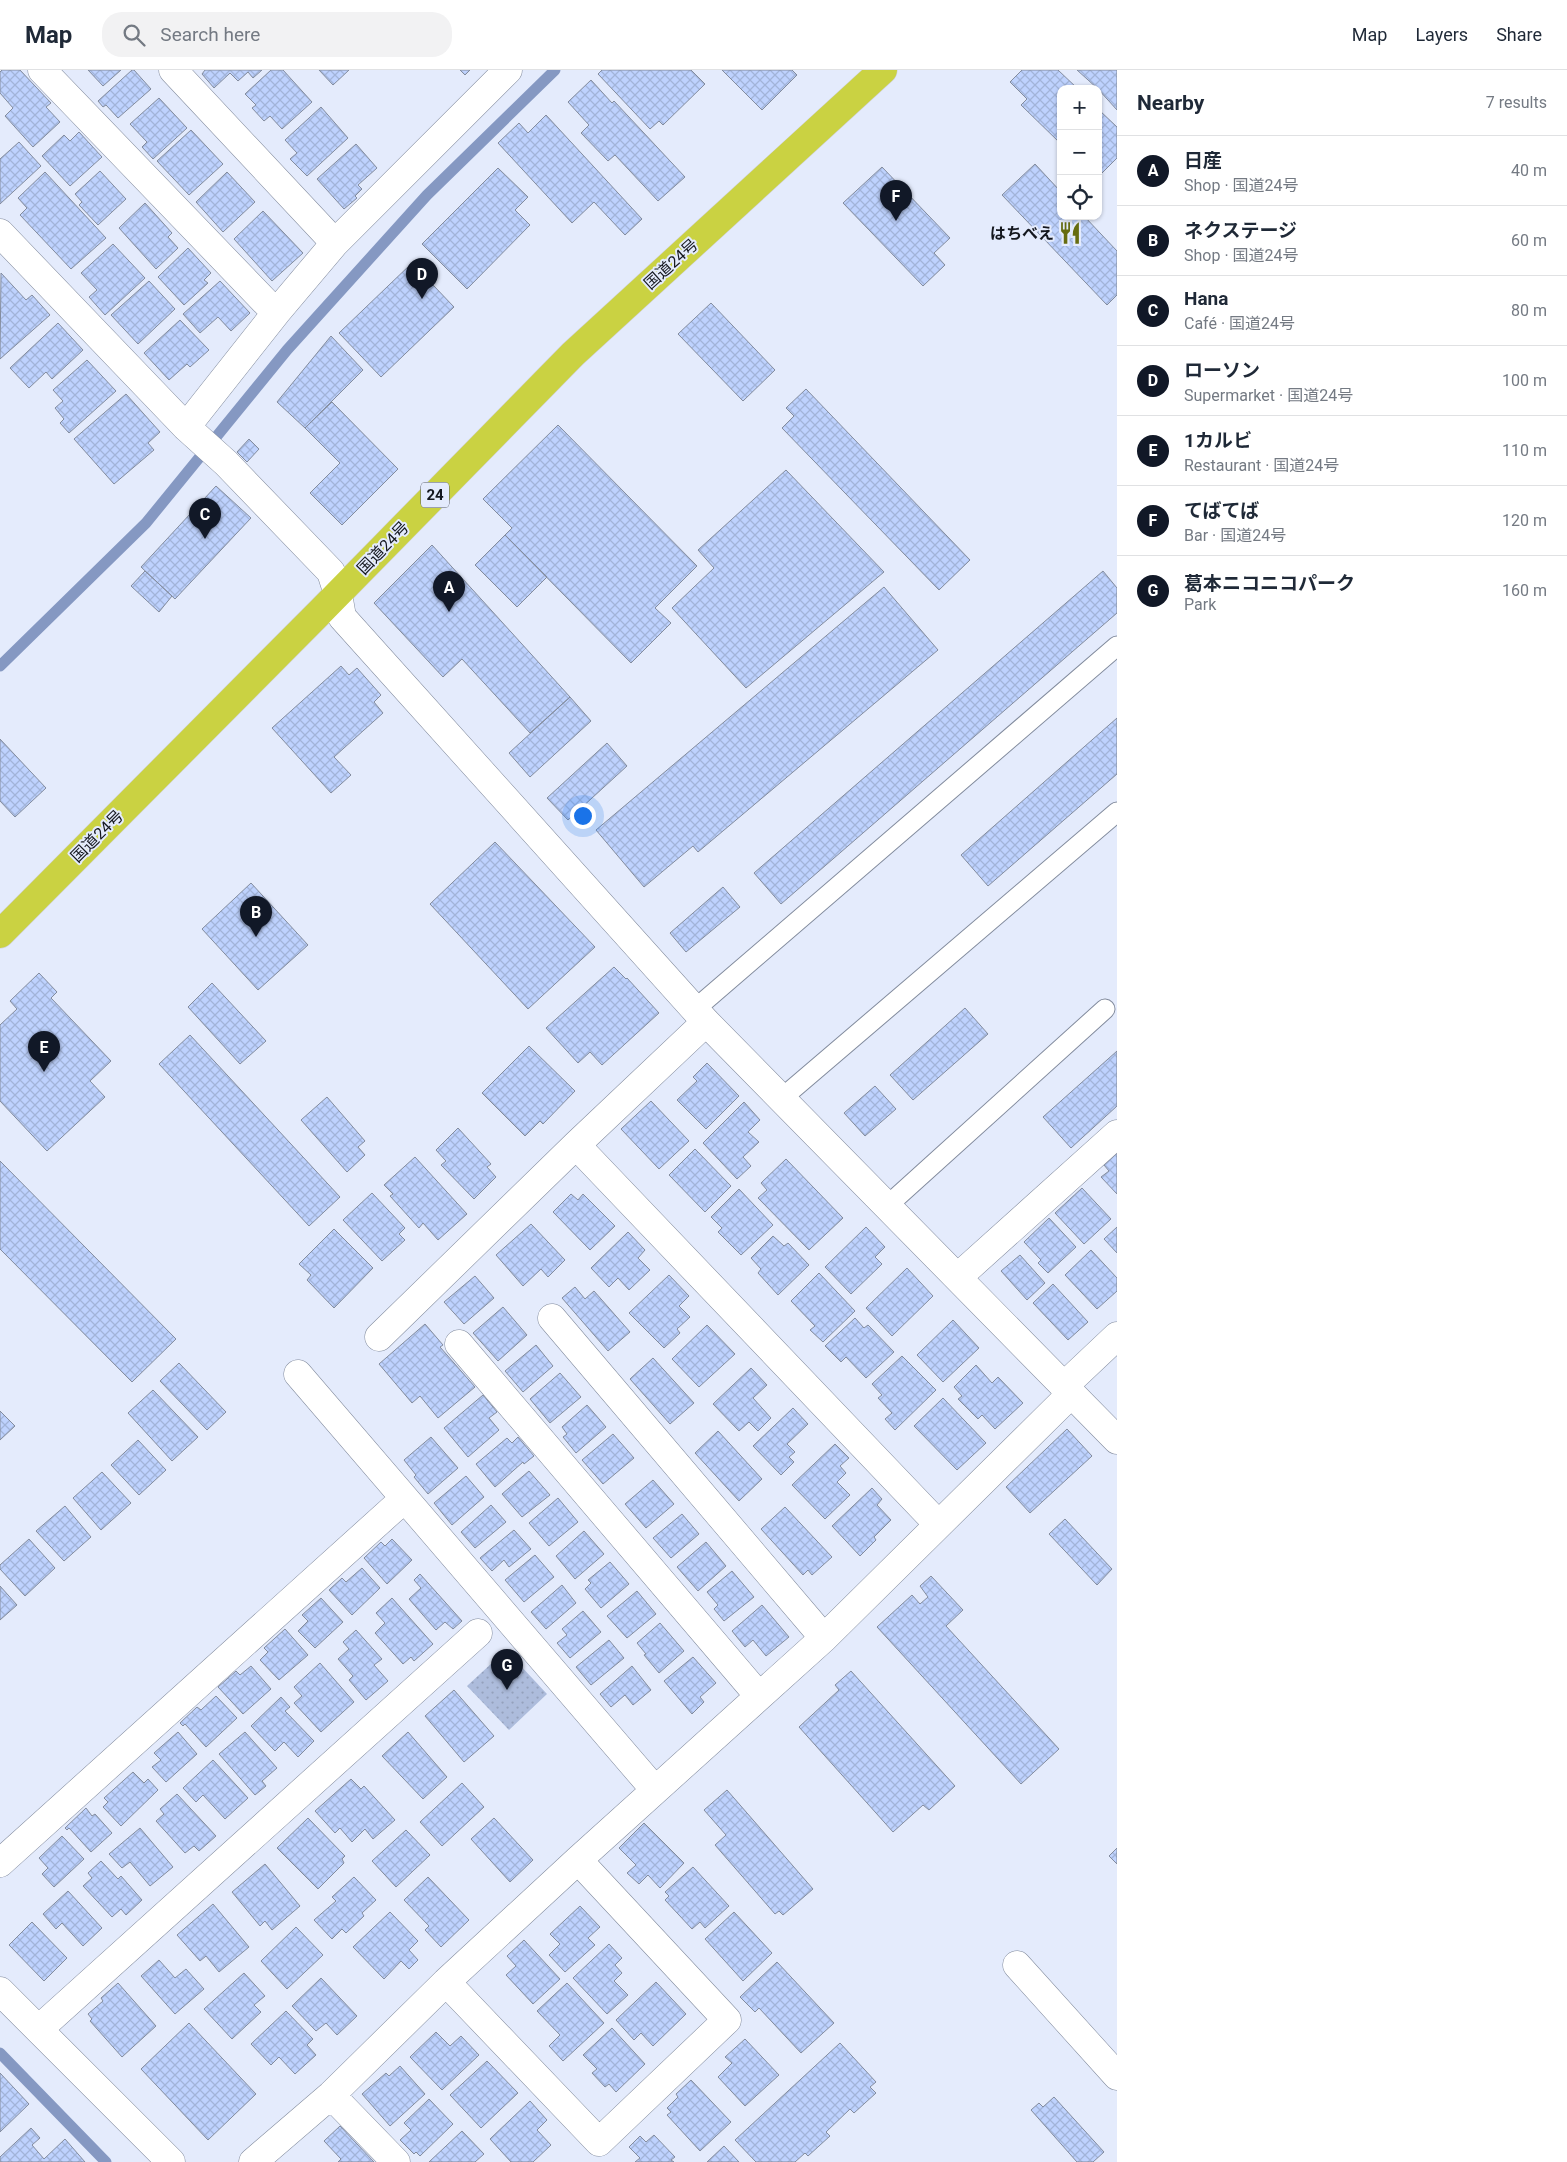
<!DOCTYPE html>
<meta charset="utf-8">
<style>
:root{--surface:#fff;--page:#f2f2f3;--text:#1f2937;--muted:#747a83;--line:#e0e1e3;--accent:#111827}
body{margin:0;font-family:Roboto,"Noto Sans JP",sans-serif;background:var(--page);color:var(--text)}
.controls{position:absolute;right:15px;top:15px;display:grid;overflow:hidden;border-radius:10px;box-shadow:0 1px 4px #0004}
.controls button{width:45px;height:45px;display:grid;place-items:center;padding:0;border:0;border-bottom:1px solid var(--line);background:var(--surface);color:var(--text);font:25px sans-serif}
.you{position:absolute;left:582px;top:745px;width:18px;height:18px;margin:-12px;border:4px solid #fff;border-radius:50%;background:#1a73e8;box-shadow:0 0 0 8px #1a73e833}
.badge{display:grid;place-items:center;width:32px;height:32px;border-radius:50%;background:var(--accent);color:#fff;font-size:16px;font-weight:700}
.pin{position:absolute;translate:-50% -41px;filter:drop-shadow(0 1px 2px #0008)}
.pin::after{content:'';position:absolute;top:26px;width:18px;height:15px;background:inherit;clip-path:polygon(0 0,100% 0,50% 100%)}
.list{margin:0;padding:0;list-style:none}
h2{display:flex;justify-content:space-between;align-items:center;height:65px;margin:0;padding:0 20px;font-size:21px}
h2 small{font-size:16px;font-weight:400;color:var(--muted)}
.list li{display:grid;grid-template-columns:32px 1fr auto;gap:15px;align-items:center;box-sizing:border-box;height:70px;padding:0 20px;border-top:1px solid var(--line)}
.list b{display:block;font-size:19px;white-space:nowrap}
.list p{margin:0;font-size:16px;white-space:nowrap;color:var(--muted)}
.list em{font-size:16px;font-style:normal;color:var(--muted)}
.icon{flex:none;width:28px;height:28px;fill:none;stroke:currentColor;stroke-width:2;stroke-linecap:round;stroke-linejoin:round}
.map{position:relative;flex:none;width:1117px;height:2092px;overflow:hidden}
header{display:flex;align-items:center;gap:30px;box-sizing:border-box;height:70px;padding:0 25px;background:var(--surface);border-bottom:1px solid var(--line)}
header strong{font-size:24px}
nav{display:flex;gap:28px;margin-inline-start:auto;font-size:18px}
.search{width:350px;height:45px;background:var(--page);display:flex;align-items:center;gap:12px;box-sizing:border-box;padding:0 18px;border-radius:20px;color:var(--muted);font-size:19px}
main{display:flex}
aside{flex:1;background:var(--surface)}
.map>svg:first-child{display:block}
.park{fill:url(#park-dots)}
.lines{fill:none;stroke-linecap:round;stroke-linejoin:round}
.stream{stroke:#8598c2;stroke-width:11}
.building{fill:url(#building-cross-hatch);stroke:#838c9e}
.service-casing{stroke:#828b9d;stroke-width:21}
.minor-casing{stroke:#828b9d;stroke-width:29}
.trunk-casing{stroke:#d0d1d2;stroke-width:29}
.service{stroke:#fff;stroke-width:19}
.minor{stroke:#fff;stroke-width:28}
.trunk{stroke:#cad242;stroke-width:28}
.labels{text-anchor:middle;dominant-baseline:central;stroke-width:4;stroke-linejoin:round;paint-order:stroke}
.shield{fill:#e4ebfc;stroke:#525761;stroke-width:1}
.shield-label{font-size:15px;font-weight:bold;fill:#14171e}
.poi-label{font-size:16px;font-weight:bold;fill:#14171e;stroke:#e4ebfc;text-anchor:end}
.street-label{font-size:16px;fill:#14171e;stroke:#e4ebfc}
</style>
<header>
<strong>Map</strong>
<div class="search"><svg class="icon" aria-label="search" viewBox="0 0 24 24"><circle cx="10" cy="10" r="6"/><path d="M15 15l6 6"/></svg>Search here</div>
<nav><a>Map</a><a>Layers</a><a>Share</a></nav>
</header>
<main>
<div class="map">
<svg width="1117" height="2092" viewBox="0 0 1117 2092">
<defs>
<pattern id="park-dots" width="8" height="8" patternUnits="userSpaceOnUse" patternTransform="scale(1.25)"><rect width="8" height="8" fill="#adbcdc"/><path d="M2 2h.1M6 6h.1" fill="none" stroke="#94a1bc" stroke-width="1.8" stroke-linecap="round"/></pattern>
<pattern id="building-cross-hatch" width="8" height="8" patternUnits="userSpaceOnUse" patternTransform="scale(1.25)"><rect width="8" height="8" fill="#bed2fe"/><path d="M0 0l8 8M0 8l8-8" fill="none" stroke="#a2b4d9"/></pattern>
</defs>
<rect width="100%" height="100%" fill="#e4ebfc"/>
<path class="park" d="M506,1580L547,1624L509,1660L467,1616Z"/>
<g class="lines">
<path class="stream" d="M0,596L146,453L287,280L427,125L555,0
M0,1983L106,2092"/>
</g>
<path class="building" d="M2,0H20L51,33L46,37L60,52L33,77L5,46L13,38L0,23V2Z
M88,0H121L103,16Z
M132,0H134L151,19L118,48L106,35L103,37L98,31Z
M205,0H262L253,8L248,2L238,11L230,3L214,18L202,4Z
M271,0H283L312,32L282,59L270,46L264,51L252,38L256,35L245,24Z
M319,0H349L333,15Z
M460,0H470L465,5Z
M602,0H691L705,14L663,55L659,51L650,59L598,4Z
M722,0H792L797,5L762,40Z
M1022,0H1058L1078,19H1061V74L1021,35L1027,29L1010,12Z
M1077,0H1117V40L1098,19Z
M591,10L612,33L614,31L685,107L658,131L615,85L608,91L581,63L589,55L568,32Z
M159,28L187,58L153,89L142,77L147,72L130,54Z
M321,37L348,68L307,106L290,89L297,83L285,70Z
M1098,39L1117,57V88L1098,107Z
M546,45L642,149L625,165L594,132L572,153L498,73L519,53L528,63Z
M191,60L223,94L189,125L157,91Z
M79,62L102,87L70,116L42,86L64,65L70,71Z
M19,72L41,96L0,134V89Z
M356,74L377,98L358,115L362,119L355,126L357,128L344,139L317,109Z
M1035,94L1061,122V146H1084L1117,181V225L1107,235L1002,125Z
M882,97L950,168L934,183L945,195L923,216L843,133Z
M498,98L528,127L515,140L530,155L467,219L422,174Z
M100,101L126,129L98,155L79,135L82,132L75,124Z
M45,102L106,168L71,199L20,145L27,138L18,128Z
M227,102L255,132L223,162L196,132Z
M145,133L172,163L168,167L178,178L156,199L119,158Z
M263,141L303,183L272,211L234,169Z
M113,174L145,208L105,245L89,227L97,220L81,203Z
M188,178L211,203L204,210L208,213L184,235L158,207Z
M412,193L454,237L381,307L339,263Z
M1,203L26,230L32,225L50,245L0,289Z
M149,211L175,239L138,274L111,245Z
M220,211L250,243L231,261L218,247L200,263L183,244Z
M711,233L775,300L743,331L678,264Z
M180,250L209,280L190,297L187,294L169,310L144,283Z
M58,253L83,280L52,309L46,302L29,318L10,298Z
M331,266L363,300L305,358L277,332Z
M87,290L116,321L69,363L60,353L64,349L55,338L63,331L53,320Z
M806,319L970,490L939,520L782,358L794,346L786,338Z
M126,324L160,362L148,373L154,380L114,414L74,369Z
M332,332L398,399L342,455L310,423L340,393L305,358Z
M558,355L697,496L655,538L671,553L631,593L505,465L512,458L483,429Z
M249,369L259,379L247,392L237,382Z
M786,400L884,502L746,618L672,538L714,498L698,480Z
M216,416L251,448L175,529L141,497Z
M505,465L547,507L517,537L475,495Z
M432,475L570,627L530,663L462,589L443,607L374,533Z
M145,501L172,526L159,542L131,516Z
M1103,501L1117,518V543L781,834L754,803Z
M884,517L938,580L698,782L693,776L644,817L596,760Z
M341,596L349,605L357,598L381,625L374,632L383,643L334,687L351,705L331,723L272,658Z
M570,627L591,651L530,707L509,683Z
M1117,648V704L988,816L961,785Z
M0,669L46,718L15,747L0,731Z
M607,673L627,696L568,750L547,728Z
M495,772L595,877L528,939L430,834Z
M251,813L308,875L258,920L202,859Z
M723,817L740,837L686,882L670,863Z
M614,897L626,909L627,908L659,943L602,995L590,982L578,993L546,958Z
M39,903L57,922L51,928L111,991L90,1011L105,1027L47,1081L0,1031V955L17,939L10,931Z
M212,913L266,971L240,994L188,937Z
M965,938L988,964L913,1030L890,1005Z
M190,965L340,1127L309,1156L159,994Z
M529,976L575,1021L543,1054L540,1051L525,1066L482,1023Z
M1117,981V1036L1071,1078L1043,1047Z
M707,993L739,1026L706,1059L677,1030L697,1011L693,1007Z
M875,1016L896,1039L865,1066L844,1043Z
M327,1027L365,1071L358,1077L365,1085L347,1102L301,1050Z
M651,1031L689,1071L659,1099L621,1059Z
M744,1032L760,1050L748,1062L759,1072L743,1087L751,1096L737,1109L703,1073Z
M458,1058L491,1094L487,1097L496,1107L474,1129L441,1095L446,1091L436,1080Z
M695,1079L731,1116L705,1142L669,1105Z
M1117,1083V1124L1101,1107L1109,1101L1104,1095Z
M415,1087L467,1144L438,1170L423,1153L419,1158L390,1126L393,1124L384,1115Z
M786,1089L843,1148L809,1180L758,1128L767,1120L761,1113Z
M0,1091L176,1269L132,1312L0,1179Z
M1082,1118L1111,1149L1084,1174L1055,1143Z
M739,1119L773,1155L741,1185L718,1162L722,1158L711,1147Z
M372,1123L405,1158L399,1164L405,1170L382,1191L343,1150Z
M571,1124L578,1130L583,1124L615,1156L590,1180L553,1142Z
M1049,1148L1076,1177L1048,1203L1038,1193L1041,1190L1024,1172Z
M531,1154L565,1190L548,1207L541,1199L523,1216L496,1185Z
M866,1157L885,1177L875,1187L882,1194L851,1224L825,1197Z
M1117,1157V1183L1104,1169Z
M334,1159L373,1198L334,1238L307,1210L311,1205L299,1194Z
M628,1162L645,1180L638,1188L650,1200L629,1220L618,1208L609,1217L591,1198Z
M773,1166L784,1176L788,1173L809,1195L778,1225L758,1203L761,1199L751,1188Z
M1091,1180L1117,1208V1221L1097,1239L1065,1205Z
M1020,1185L1045,1213L1027,1230L1001,1201Z
M907,1198L933,1226L892,1266L866,1238Z
M819,1203L855,1241L823,1272L810,1260L815,1256L791,1231Z
M669,1205L689,1226L679,1236L690,1247L677,1259L680,1263L664,1278L629,1243Z
M475,1206L494,1228L464,1254L444,1232Z
M1053,1214L1088,1252L1068,1270L1033,1233Z
M575,1217L585,1229L594,1221L630,1262L608,1281L562,1228Z
M503,1237L527,1265L498,1291L473,1263Z
M855,1248L864,1258L868,1255L894,1282L866,1308L846,1287L841,1292L825,1276Z
M953,1250L979,1278L943,1312L917,1285Z
M425,1254L443,1275L440,1277L475,1317L438,1348L420,1326L412,1333L379,1294Z
M707,1255L735,1284L699,1317L672,1289Z
M536,1275L553,1296L523,1322L505,1301Z
M902,1286L936,1320L895,1360L885,1349L892,1343L878,1328L882,1325L872,1314Z
M653,1288L694,1333L670,1354L630,1309Z
M179,1293L226,1342L207,1360L160,1311Z
M976,1295L992,1313L998,1307L1023,1333L995,1359L982,1345L978,1349L958,1329L962,1326L954,1317Z
M751,1298L767,1315L753,1328L771,1348L758,1361L749,1352L739,1361L713,1334Z
M560,1303L581,1327L550,1353L530,1329Z
M153,1320L198,1367L172,1391L128,1343Z
M483,1325L497,1342L489,1348L499,1360L468,1387L444,1358Z
M943,1328L986,1373L957,1400L914,1356Z
M587,1335L606,1357L576,1383L563,1367L567,1364L562,1357Z
M793,1338L808,1354L787,1374L795,1382L789,1387L794,1392L781,1405L753,1376Z
M0,1341L15,1356L0,1370Z
M1067,1359L1092,1386L1030,1443L1006,1417Z
M718,1361L762,1409L739,1431L695,1383Z
M613,1364L634,1388L603,1414L582,1390Z
M431,1367L458,1398L428,1424L414,1407L416,1405L404,1390Z
M518,1367L534,1386L524,1394L523,1392L495,1417L476,1394L507,1368L512,1373Z
M138,1370L166,1400L139,1425L111,1395Z
M835,1374L849,1388L840,1396L846,1403L837,1412L850,1425L825,1449L792,1415Z
M529,1401L550,1425L522,1447L502,1424Z
M102,1402L131,1433L101,1460L73,1428Z
M466,1406L484,1427L452,1455L434,1433Z
M653,1410L674,1434L646,1458L625,1434Z
M872,1418L882,1429L877,1435L891,1450L874,1467L876,1470L860,1486L832,1456Z
M558,1428L578,1452L549,1476L529,1453Z
M491,1435L506,1452L475,1478L461,1462Z
M65,1436L91,1467L64,1491L36,1461Z
M785,1437L832,1487L812,1505L808,1500L803,1505L761,1459Z
M682,1444L699,1464L671,1488L653,1468Z
M1065,1449L1112,1499L1097,1515L1049,1464Z
M514,1460L531,1479L509,1497L504,1490L492,1501L480,1488Z
M584,1461L604,1484L575,1509L556,1486Z
M29,1469L55,1498L25,1526L0,1499V1495Z
M392,1469L412,1490L387,1514L364,1488L381,1472L385,1476Z
M706,1472L726,1496L698,1521L677,1497Z
M535,1485L554,1507L524,1532L505,1510Z
M610,1492L629,1514L601,1538L585,1519L591,1513L588,1510Z
M362,1498L380,1518L352,1545L329,1520L342,1508L346,1512Z
M732,1501L754,1527L724,1551L714,1539L718,1535L707,1522Z
M420,1504L462,1551L453,1559L445,1552L436,1560L409,1529L421,1518L414,1510Z
M931,1506L963,1540L946,1556L1059,1679L1021,1714L877,1557L912,1525L920,1534L928,1527L920,1516Z
M562,1515L576,1533L546,1559L531,1542Z
M0,1516L17,1535L0,1550Z
M637,1521L656,1544L627,1568L607,1546Z
M321,1528L343,1552L315,1578L298,1561L308,1551L302,1545Z
M392,1528L433,1574L414,1591L411,1587L403,1594L375,1563L385,1553L376,1543Z
M762,1535L789,1567L766,1586L753,1570L745,1577L732,1561Z
M583,1541L601,1562L570,1588L557,1573L567,1565L562,1559Z
M660,1553L684,1581L659,1603L644,1585L646,1584L637,1573Z
M285,1559L308,1585L279,1610L260,1590L268,1582L264,1578Z
M356,1560L382,1589L374,1595L388,1611L366,1630L349,1610L353,1606L338,1589L349,1579L343,1572Z
M609,1570L624,1588L591,1615L576,1597Z
M693,1587L716,1613L700,1627L704,1632L692,1644L664,1611Z
M320,1593L354,1632L321,1662L294,1633L302,1626L294,1617Z
M251,1596L271,1619L243,1644L218,1617L236,1601L240,1605Z
M632,1596L651,1620L633,1635L625,1625L611,1637L600,1624Z
M851,1601L955,1716L929,1740L923,1735L893,1762L799,1657L839,1620L835,1615Z
M454,1620L494,1666L464,1692L425,1646Z
M216,1626L237,1648L206,1677L185,1654L183,1656L180,1653L197,1637L201,1640Z
M281,1627L290,1637L285,1641L314,1671L298,1687L284,1672L275,1681L251,1656Z
M178,1662L197,1684L166,1712L152,1697L161,1690L154,1683Z
M245,1662L277,1698L262,1711L266,1716L255,1725L219,1684Z
M408,1662L447,1707L423,1729L382,1686Z
M213,1690L248,1728L225,1749L203,1725L196,1732L183,1718Z
M133,1702L144,1713L148,1709L158,1720L121,1756L103,1737L108,1732L104,1728Z
M351,1709L361,1719L364,1716L395,1750L373,1769L365,1759L352,1772L340,1758L335,1763L315,1741Z
M462,1713L484,1737L442,1776L420,1752Z
M727,1720L813,1819L783,1845L779,1841L775,1844L715,1775L726,1765L704,1740Z
M177,1724L216,1766L199,1781L194,1776L185,1783L156,1751L164,1744L160,1739Z
M86,1738L92,1746L95,1744L112,1763L91,1782L69,1758L67,1760L65,1758Z
M308,1748L345,1786L342,1789L344,1793L318,1819L277,1778Z
M494,1748L533,1790L510,1812L471,1769Z
M644,1753L684,1793L660,1818L648,1805L639,1814L627,1803L636,1795L619,1778Z
M140,1758L173,1797L150,1816L130,1792L122,1798L109,1784Z
M406,1760L430,1785L396,1817L372,1791Z
M62,1766L84,1789L54,1817L42,1804L48,1798L39,1788Z
M1117,1778V1794L1109,1786Z
M101,1791L118,1809L121,1806L142,1830L126,1845L121,1839L112,1847L83,1816L92,1808L88,1803Z
M265,1794L300,1836L272,1860L265,1851L260,1856L232,1822Z
M693,1797L729,1836L705,1858L700,1852L692,1859L665,1830L669,1826L665,1822Z
M354,1807L376,1830L362,1843L364,1846L346,1863L342,1859L332,1869L314,1850L336,1831L332,1827Z
M428,1807L469,1850L441,1877L425,1860L429,1856L404,1830Z
M68,1821L102,1858L83,1876L62,1853L56,1859L43,1844Z
M213,1834L249,1877L219,1902L206,1886L200,1891L177,1865Z
M580,1836L600,1857L588,1868L595,1875L565,1902L549,1885L560,1874L550,1864Z
M390,1842L418,1871L409,1880L418,1890L409,1899L401,1891L384,1909L353,1877Z
M734,1842L772,1883L743,1911L705,1869Z
M32,1852L67,1888L44,1911L9,1875Z
M296,1857L323,1885L287,1919L261,1891Z
M524,1870L560,1909L533,1934L506,1905L516,1896L507,1886Z
M609,1874L622,1888L615,1895L622,1903L614,1911L628,1925L607,1944L573,1908Z
M159,1890L175,1908L186,1899L204,1919L175,1944L141,1906Z
M777,1892L834,1953L801,1983L759,1938L755,1942L740,1927Z
M244,1903L265,1926L254,1935L261,1942L232,1969L204,1939Z
M321,1908L357,1946L337,1965L326,1953L316,1961L292,1936Z
M656,1912L686,1944L653,1976L641,1963L634,1970L616,1950Z
M118,1913L156,1956L122,1987L90,1951L92,1949L88,1944L103,1931L101,1928Z
M567,1913L604,1953L563,1991L549,1976L560,1965L537,1941Z
M286,1941L313,1969L307,1975L316,1985L295,2004L279,1987L271,1995L251,1974Z
M189,1953L256,2024L208,2070L141,1999Z
M612,1958L645,1994L616,2022L609,2014L605,2017L592,2003L597,1999L583,1985Z
M436,1962L450,1976L461,1966L479,1985L442,2020L410,1987Z
M745,1969L779,2005L745,2036L718,2007L732,1993L725,1987Z
M840,1973L876,2012L870,2017L876,2023L854,2043L850,2039L826,2062L830,2066L808,2086L805,2083L795,2092H756L735,2070Z
M487,1991L518,2023L481,2058L450,2025Z
M400,1996L425,2024L390,2056L362,2024L386,2003L389,2006Z
M0,2003L29,2034L0,2062Z
M691,2010L731,2052L700,2081L667,2045L671,2042L667,2038L678,2027L676,2024Z
M1054,2027L1104,2082L1093,2092H1077L1031,2040L1039,2033L1043,2037Z
M429,2029L453,2054L420,2086L416,2082L414,2084L400,2070L411,2060L404,2053Z
M530,2031L547,2050L537,2060L551,2075L533,2092H511L490,2069Z
M340,2056L374,2092H338L341,2089L324,2071Z
M31,2058L40,2068L32,2075L44,2089L65,2069L85,2092H0V2087Z
M462,2061L484,2084L475,2092H429Z
M654,2065L675,2087L671,2090L674,2092H635L640,2088L629,2077L640,2066L646,2072Z
M724,2076L739,2092H707Z"/>
<g class="lines">
<defs>
<path id="service" d="M694,940L1117,576
M781,1029L1117,742
M887,1136L1105,939"/>
<path id="minor" d="M42,0L276,243
M173,0L335,173
M0,163L186,357L226,393L331,502L338,524L342,547L706,952L1117,1370
M186,357L276,243L335,173L508,0
M576,1075L937,1453
M958,1207L1117,1064
M552,1248L824,1568
M379,1267L576,1075L706,952
M459,1274L759,1626
M298,1304L655,1720
M1064,1316L1117,1266
M0,1793L404,1429
M1017,1895L1117,2006
M446,1912L599,2072L727,1950L578,1790
M0,1921L171,2092
M39,1959L478,1563
M331,2025L396,2092
M253,2092L331,2025L446,1912L578,1790L824,1568L1071,1324"/>
<path id="trunk" d="M0,864L321,541L573,284L883,0"/>
</defs>
<use href="#service" class="service-casing"/>
<use href="#minor" class="minor-casing"/>
<use href="#trunk" class="trunk-casing"/>
<use href="#service" class="service"/>
<use href="#minor" class="minor"/>
<use href="#trunk" class="trunk"/>
</g>
<defs>
<symbol id="restaurant-bare" viewBox="-9 -9 18 18"><path d="M-5-6h1v4h1v-4h1v4h1v-4h1v5L-1.5 .5V6h-2V.5L-5-1ZM5-6V6H3V1.5H1.5Q1.5-4 5-6Z" fill="#666c11" stroke="#e4ebfc" stroke-width="2.5" paint-order="stroke"/></symbol>
</defs>
<g fill-rule="evenodd">
<use href="#restaurant-bare" x="1054" y="147" width="32" height="32"/>
</g>
<g class="labels">
<rect class="shield" x="421" y="412.5" width="28" height="25" rx="4"/>
<g class="shield-label">
<text x="435" y="425">24</text>
</g>
<g class="poi-label">
<text x="1054" y="163">はちべえ</text>
</g>
<g class="street-label">
<text transform="translate(671 194) rotate(-42)">国道24号</text>
<text transform="translate(383 478) rotate(-46)">国道24号</text>
<text transform="translate(97 766) rotate(-45)">国道24号</text>
</g>
</g>
</svg>
<div class="controls">
<button>+</button>
<button>−</button>
<button><svg class="icon" aria-label="locate" viewBox="0 0 24 24"><circle cx="12" cy="12" r="6"/><path d="M12 2v4M12 18v4M2 12h4M18 12h4"/></svg></button>
</div>
<div class="you"></div>
<div class="pin badge" style="left:449px;top:542px">A</div>
<div class="pin badge" style="left:256px;top:867px">B</div>
<div class="pin badge" style="left:205px;top:469px">C</div>
<div class="pin badge" style="left:422px;top:229px">D</div>
<div class="pin badge" style="left:44px;top:1002px">E</div>
<div class="pin badge" style="left:896px;top:151px">F</div>
<div class="pin badge" style="left:507px;top:1620px">G</div>
</div>
<aside>
<h2>Nearby<small>7 results</small></h2>
<ul class="list">
<li><span class="badge">A</span><div><b>日産</b><p>Shop · 国道24号</p></div><em>40 m</em></li>
<li><span class="badge">B</span><div><b>ネクステージ</b><p>Shop · 国道24号</p></div><em>60 m</em></li>
<li><span class="badge">C</span><div><b>Hana</b><p>Café · 国道24号</p></div><em>80 m</em></li>
<li><span class="badge">D</span><div><b>ローソン</b><p>Supermarket · 国道24号</p></div><em>100 m</em></li>
<li><span class="badge">E</span><div><b>1カルビ</b><p>Restaurant · 国道24号</p></div><em>110 m</em></li>
<li><span class="badge">F</span><div><b>てばてば</b><p>Bar · 国道24号</p></div><em>120 m</em></li>
<li><span class="badge">G</span><div><b>葛本ニコニコパーク</b><p>Park</p></div><em>160 m</em></li>
</ul>
</aside>
</main>
